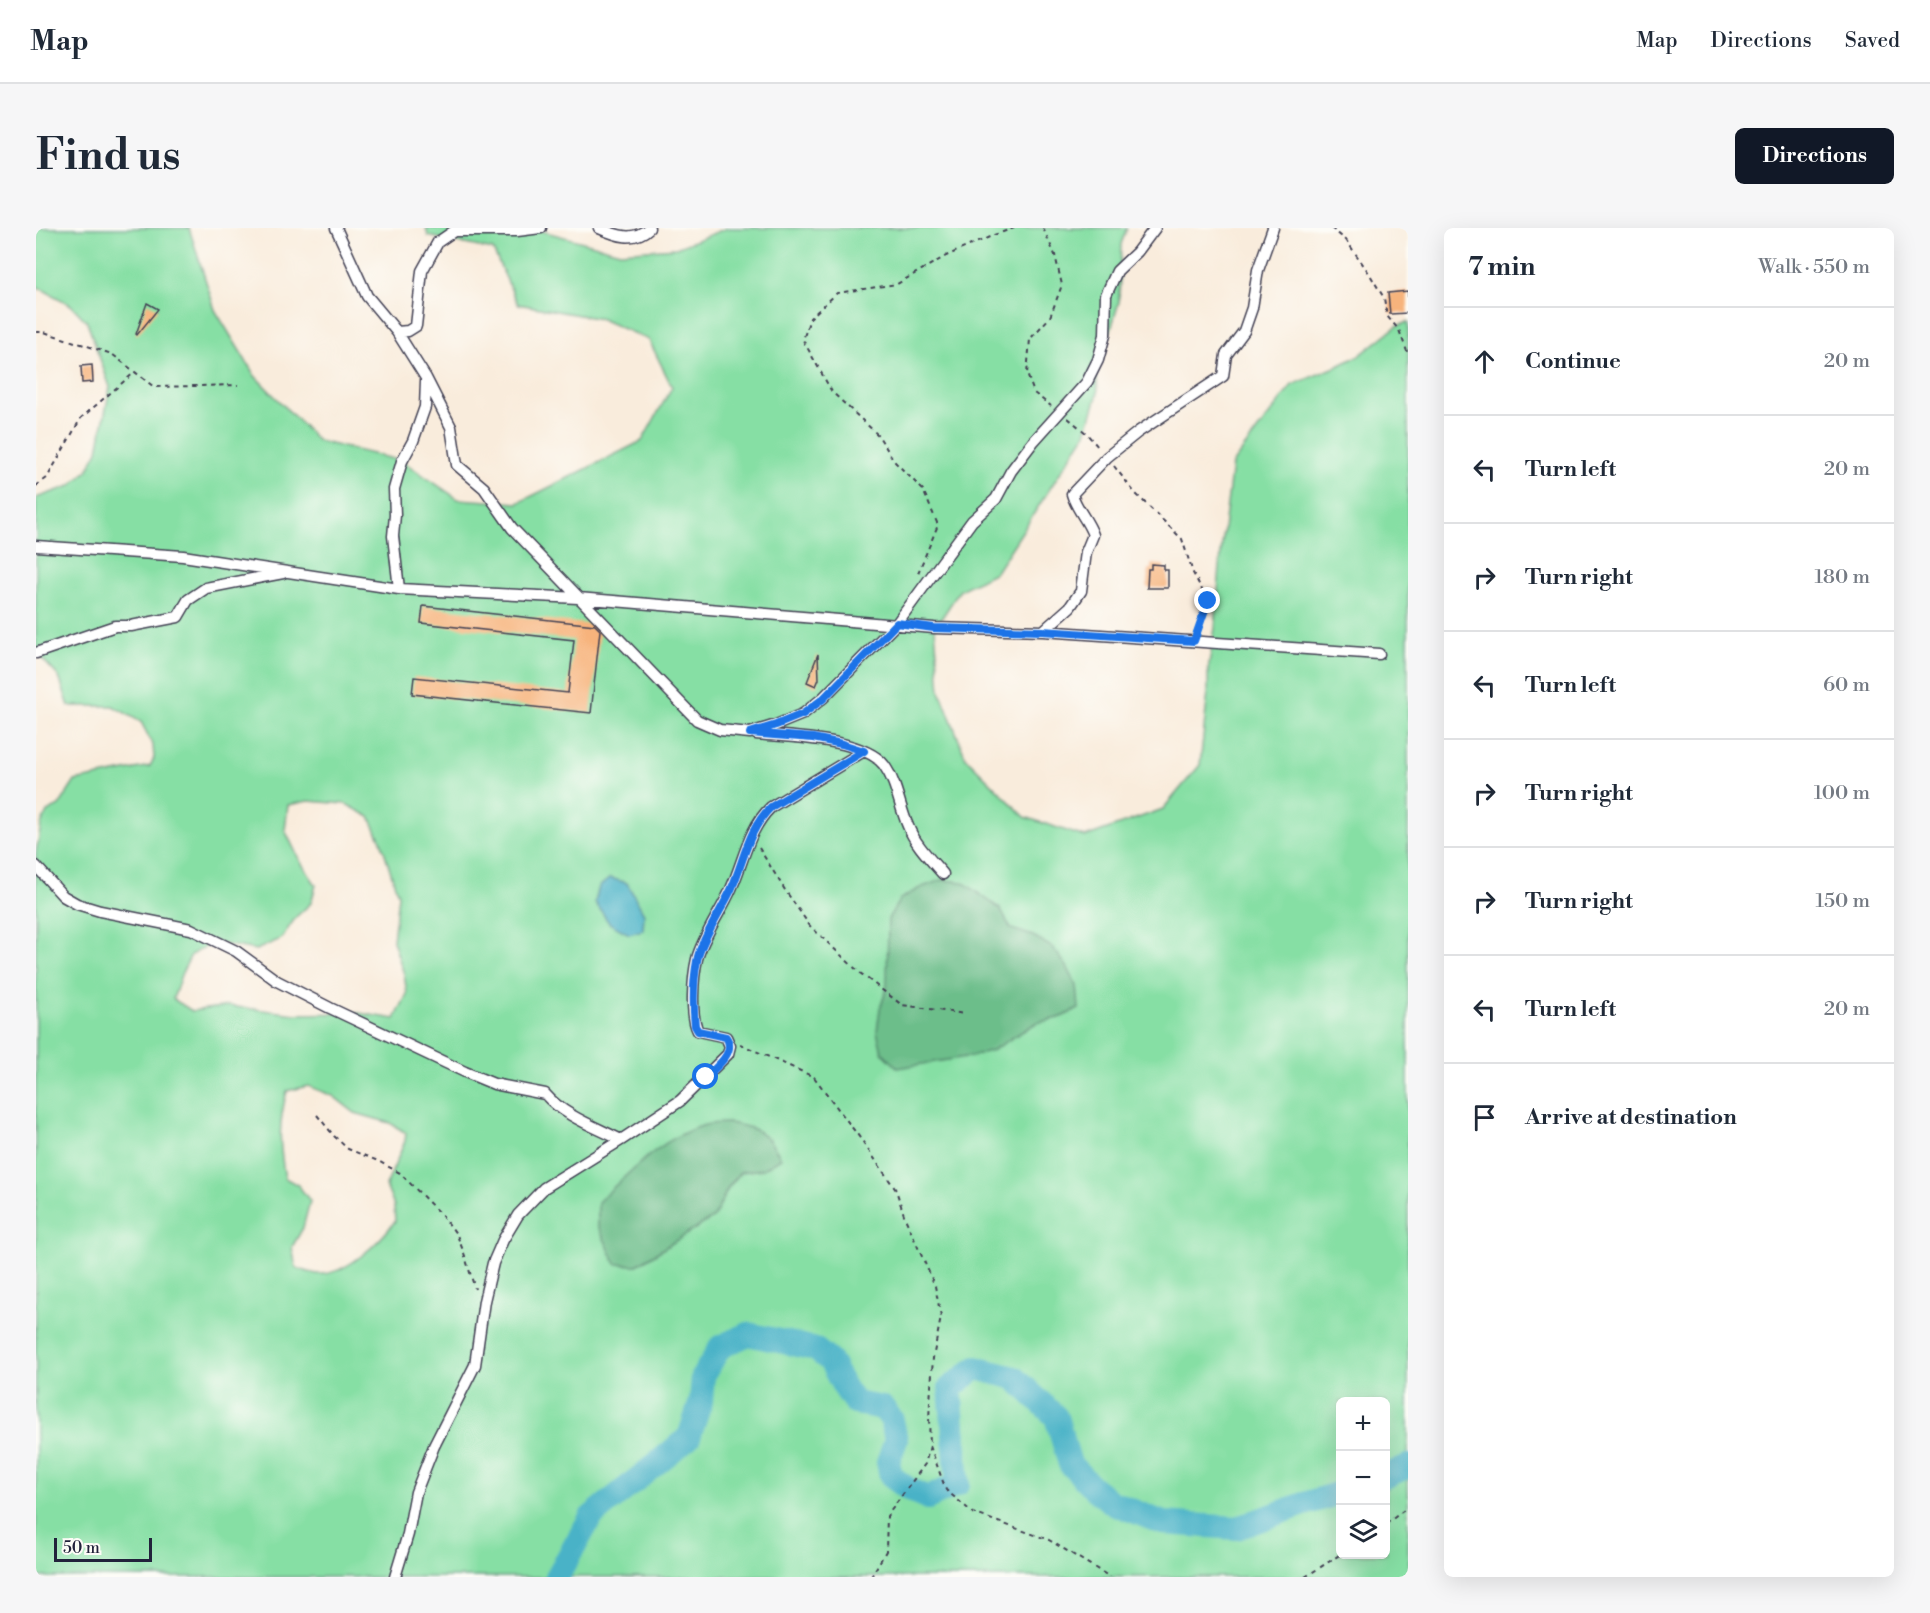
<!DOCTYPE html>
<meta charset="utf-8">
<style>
:root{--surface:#fff;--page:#f6f6f7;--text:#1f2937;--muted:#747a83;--line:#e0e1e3;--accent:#111827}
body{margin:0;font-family:"Libre Bodoni",serif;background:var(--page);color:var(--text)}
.controls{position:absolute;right:18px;bottom:18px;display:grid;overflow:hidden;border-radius:9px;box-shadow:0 6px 24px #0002}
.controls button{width:54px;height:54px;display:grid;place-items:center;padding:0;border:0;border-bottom:2px solid var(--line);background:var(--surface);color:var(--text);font:30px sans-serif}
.scale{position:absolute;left:18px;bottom:15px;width:98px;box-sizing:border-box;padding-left:6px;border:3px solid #22223b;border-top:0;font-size:16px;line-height:21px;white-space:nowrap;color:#22223b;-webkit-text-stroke:4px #fdfcf7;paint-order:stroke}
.stop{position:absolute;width:18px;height:18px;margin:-14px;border:4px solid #1a73e8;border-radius:50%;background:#fff}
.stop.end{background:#1a73e8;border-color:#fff;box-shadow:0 2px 6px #0008}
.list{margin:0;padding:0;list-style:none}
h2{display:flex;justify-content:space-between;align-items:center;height:78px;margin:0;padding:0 24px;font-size:26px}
h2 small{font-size:20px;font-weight:400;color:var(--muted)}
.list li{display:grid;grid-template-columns:39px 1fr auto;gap:18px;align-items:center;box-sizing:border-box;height:108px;padding:0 24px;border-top:2px solid var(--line)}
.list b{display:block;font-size:22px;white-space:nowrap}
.list em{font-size:20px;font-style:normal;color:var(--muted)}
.icon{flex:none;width:33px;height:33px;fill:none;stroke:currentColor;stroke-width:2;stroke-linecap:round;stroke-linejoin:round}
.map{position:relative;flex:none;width:1372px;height:1349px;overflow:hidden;border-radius:9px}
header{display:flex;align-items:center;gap:36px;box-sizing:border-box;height:84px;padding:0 30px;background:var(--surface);border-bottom:2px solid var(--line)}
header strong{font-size:28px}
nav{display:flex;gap:33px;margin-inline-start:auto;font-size:21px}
.intro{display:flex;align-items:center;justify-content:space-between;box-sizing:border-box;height:144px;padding:0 36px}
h1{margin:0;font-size:42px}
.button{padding:15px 27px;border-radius:9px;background:var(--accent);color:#fff;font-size:21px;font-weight:700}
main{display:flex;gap:36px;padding:0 36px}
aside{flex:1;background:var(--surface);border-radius:9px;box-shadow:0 6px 24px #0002}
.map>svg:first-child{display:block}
.green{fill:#86dfa4;stroke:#548070;stroke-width:1.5;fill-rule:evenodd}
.forest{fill:#6cbe8a;stroke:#477062;stroke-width:1.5}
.water{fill:#49b2c7;stroke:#366a81;stroke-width:1.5}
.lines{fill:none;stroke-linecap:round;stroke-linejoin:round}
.river{stroke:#49b2c7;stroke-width:24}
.building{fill:#f7b37b}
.minor-casing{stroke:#424053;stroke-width:13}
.path{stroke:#424053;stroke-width:2;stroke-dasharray:4.5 4.5;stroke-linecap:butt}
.minor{stroke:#fff;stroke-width:10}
.route{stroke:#1a73e8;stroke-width:8}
</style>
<header>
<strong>Map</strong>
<nav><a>Map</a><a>Directions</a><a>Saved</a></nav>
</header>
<div class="intro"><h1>Find us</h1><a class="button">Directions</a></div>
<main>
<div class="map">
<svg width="1372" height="1349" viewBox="0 0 1372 1349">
<rect width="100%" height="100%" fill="#fdfcf7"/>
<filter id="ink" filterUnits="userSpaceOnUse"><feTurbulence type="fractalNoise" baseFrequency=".0167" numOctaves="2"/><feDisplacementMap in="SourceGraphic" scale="12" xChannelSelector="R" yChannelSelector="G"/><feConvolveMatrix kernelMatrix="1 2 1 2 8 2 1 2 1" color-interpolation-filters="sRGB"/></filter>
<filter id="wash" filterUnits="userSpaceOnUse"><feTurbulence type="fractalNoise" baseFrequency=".008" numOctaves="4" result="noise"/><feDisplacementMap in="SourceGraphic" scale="24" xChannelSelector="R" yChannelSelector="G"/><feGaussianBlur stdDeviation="1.35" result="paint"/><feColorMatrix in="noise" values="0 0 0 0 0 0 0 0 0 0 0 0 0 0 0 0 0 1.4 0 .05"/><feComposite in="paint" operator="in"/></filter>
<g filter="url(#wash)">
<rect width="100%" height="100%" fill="#f9ecdc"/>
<path class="green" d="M0,0H153L179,82L219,148L282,213L366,233L422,271L482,275L606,213L636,159L613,112L565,91L482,76L457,22L392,8L390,0H495L584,24L640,20L691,0H1091L1085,16L1083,74L1073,108L1060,140L1062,165L1050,205L960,344L924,362L899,400L904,463L930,530L989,589L1049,609L1127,581L1164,537L1172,464V442L1179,400L1185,325L1196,236L1256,157L1302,138L1324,127L1361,98L1372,94V1349H0V625L5,597L11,584L23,578L39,553L114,538L118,530L117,517L105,494L77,478H33L23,449L0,424V270L34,258L51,243L62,223L74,159L51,94L35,77L0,58ZM272,573L310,576L334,589L345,613L362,667L357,713L368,746L371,766L359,791L323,785L260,786L192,778L156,783L137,771L145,747L155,727L177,714L220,722L245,711L260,689L275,675L280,657L264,633L249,602L252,577ZM905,652L926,654L964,681L975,701L997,708L1023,790L1000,794L957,822L844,781L851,760ZM272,858L297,868L319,885L354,895L370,905L369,913L350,958L358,978L359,993C344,1014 310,1047 283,1046C276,1046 267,1042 260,1040L256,1019L267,1000L274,973L262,957L249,950C243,917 242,896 251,863ZM734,911L727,941L705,944L692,960L678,989L601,1037ZM1304,1174H1350V1326H1304Z"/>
<path class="forest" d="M905,652L927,654L964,681L975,701L997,708L1017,720L1030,737L1041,758L1043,781L1023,790L1000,795L957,822L936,828L862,840L846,824L841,803L844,781L851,760L852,691L864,671L884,660Z
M693,895C723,900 730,904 745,930L727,941L704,944L692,960L678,989L601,1037L580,1036L562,998V974C593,945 626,909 669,897C677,895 685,895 693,895Z"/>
<path class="water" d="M574,650L591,655L608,686L607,702L593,706L573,695L559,674L563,659Z"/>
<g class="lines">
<path class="river" d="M1350,1248L1372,1238
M521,1349L555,1289L653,1209L665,1173L667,1148L684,1119L712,1106L779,1121L794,1133L808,1159L819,1175L847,1180L856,1192L860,1212L852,1234L855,1248L872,1261L892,1270L922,1256L914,1160L940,1140L979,1150L1020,1189L1034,1236L1056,1259L1075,1274L1127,1295L1201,1300L1268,1276L1304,1265"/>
</g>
<g id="blocks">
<path class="building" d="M1372,63V85L1354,86L1352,65Z
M111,75L122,81L101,107L100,106Z
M56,137L57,154L46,155L45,138Z
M1115,336L1128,337V342H1132V360H1111L1112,341H1115Z
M387,378L559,397L564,402L555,485L376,466L378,449L532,465L538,412L385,395Z
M782,426L783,451L780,458L771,454Z"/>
</g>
</g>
<g filter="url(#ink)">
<use href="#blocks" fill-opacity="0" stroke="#424053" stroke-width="1.5"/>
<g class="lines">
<defs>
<path id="minor" d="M300,0L331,68L361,104L390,150L415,199L421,237L448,260L476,300L661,492L684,502L714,505L740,497L767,486L787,470L861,395L936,293L960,271L975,243L997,214L1051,154L1062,132L1069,107L1070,67L1081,43L1101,24L1119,0
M563,0C581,8 598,14 613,0
M361,104L372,103L380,98L386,43L402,14L418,3H481L505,0
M0,318L147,328L363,361L542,370L898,400L1007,403L1343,426
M363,361L357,308L359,287L358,261L366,233L377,213L389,179L390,153
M1007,403L1034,379L1045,363L1050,324L1057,307C1052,292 1040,281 1036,266L1071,229L1102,204L1187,148L1190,127L1208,103L1216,80L1222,42L1237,0
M0,425L79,398H95L142,389L152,372L170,360L247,345
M720,506C752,509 827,510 848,537C861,555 863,578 872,598C879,616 894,631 907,646
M0,638L27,668L41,676L64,683L155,701L200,723L241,753L294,780L429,844L458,856L509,866C528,888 560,899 585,912
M359,1349L372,1306L380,1264L398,1218L439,1137L448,1073L457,1035L467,1012L482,987L508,960L585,912L644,873L692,826L694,818L690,809L662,803C654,788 657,748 661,731C666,710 686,682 695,661C708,633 712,601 735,579L828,523"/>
</defs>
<use href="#minor" class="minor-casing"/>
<path class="path" d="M1007,0L1019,27L1026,57L1014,89L994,111L991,146L998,165L1015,178
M1295,0L1310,12L1333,45L1348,70L1351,88L1363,102L1372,126
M0,104H8L76,126L118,159L202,157
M1032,190L1050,205L1063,220
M1078,238L1099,265L1146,311L1157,345L1172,373L1162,402
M0,258L11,250L45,190L99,144
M882,345L902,297L887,262L859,234L842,207L796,164L767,112L774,90L801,65L861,56L910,28L958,7L978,0
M723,620L749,662L774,698L824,745L866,777L929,786
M704,816L778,849L827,914L860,962L869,990L899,1058L905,1089L897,1130L893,1190L894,1218L889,1236L851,1288L850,1323L835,1349
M281,887L298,908L312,921L342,933L364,945L409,991L421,1007L428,1025L439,1061
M894,1218L910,1262L937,1285L1013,1312L1074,1349
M1350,1296L1372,1279
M1269,1349L1305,1326"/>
<use href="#minor" class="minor"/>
</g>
</g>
<g class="lines" filter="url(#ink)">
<path class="route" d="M670,849C680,839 701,824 690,809L662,803L659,798C657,776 657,754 661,733C664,714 686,681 695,662C708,633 712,601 735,579L828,523L806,516L777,510L714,505L740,497L767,486L787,471L861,395L898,400L1006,403L1158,413L1172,373"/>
</g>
</svg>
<div class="controls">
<button>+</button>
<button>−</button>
<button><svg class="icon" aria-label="layers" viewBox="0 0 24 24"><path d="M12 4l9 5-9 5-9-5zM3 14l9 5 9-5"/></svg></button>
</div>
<div class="scale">50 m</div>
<div class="stop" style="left:670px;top:849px"></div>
<div class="stop end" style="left:1172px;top:373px"></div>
</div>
<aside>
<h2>7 min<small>Walk · 550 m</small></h2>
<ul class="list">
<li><svg class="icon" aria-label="ahead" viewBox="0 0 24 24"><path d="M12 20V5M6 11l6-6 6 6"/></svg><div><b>Continue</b></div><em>20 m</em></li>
<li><svg class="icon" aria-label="left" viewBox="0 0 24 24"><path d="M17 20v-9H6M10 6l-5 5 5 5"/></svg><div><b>Turn left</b></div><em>20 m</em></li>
<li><svg class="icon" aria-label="right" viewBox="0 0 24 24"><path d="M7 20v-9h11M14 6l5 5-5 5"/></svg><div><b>Turn right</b></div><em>180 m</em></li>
<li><svg class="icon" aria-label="left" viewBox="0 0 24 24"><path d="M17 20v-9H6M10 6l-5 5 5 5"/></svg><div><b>Turn left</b></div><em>60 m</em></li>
<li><svg class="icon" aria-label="right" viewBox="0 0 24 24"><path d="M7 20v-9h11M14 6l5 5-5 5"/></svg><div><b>Turn right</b></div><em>100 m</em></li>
<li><svg class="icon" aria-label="right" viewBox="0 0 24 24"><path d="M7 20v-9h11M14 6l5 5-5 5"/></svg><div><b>Turn right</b></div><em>150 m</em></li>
<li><svg class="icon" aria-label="left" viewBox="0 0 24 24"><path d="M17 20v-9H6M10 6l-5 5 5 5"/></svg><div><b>Turn left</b></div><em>20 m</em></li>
<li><svg class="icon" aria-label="arrive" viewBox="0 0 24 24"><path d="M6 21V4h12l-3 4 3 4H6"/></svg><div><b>Arrive at destination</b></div></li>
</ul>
</aside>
</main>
